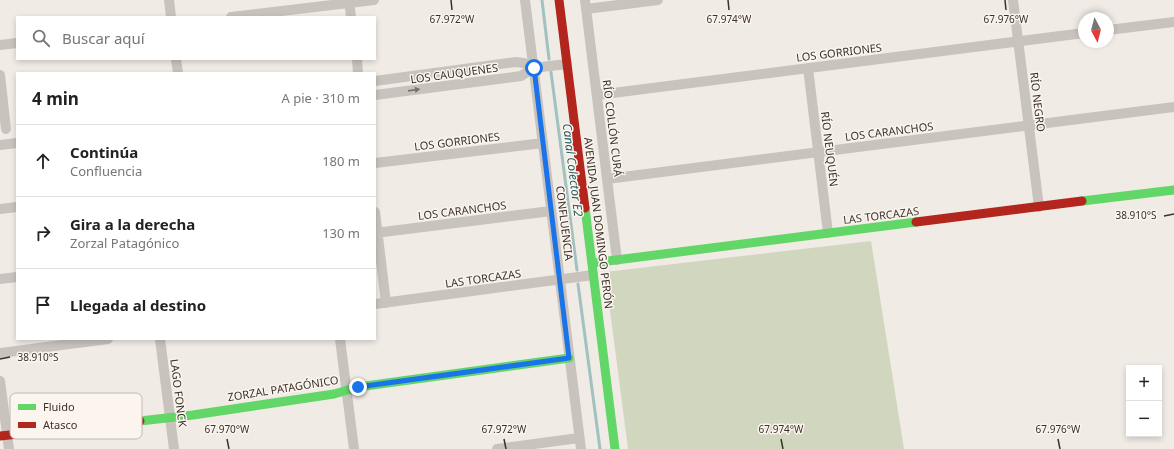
<!DOCTYPE html>
<html lang="es">
<meta charset="utf-8">
<style>
:root{--surface:#fff;--page:#f6f6f6;--text:#222;--muted:#767676;--line:#e0e0e0}
body{margin:0;font-family:"Noto Sans",sans-serif;background:var(--page);color:var(--text)}
.controls{position:absolute;right:12px;bottom:12px;display:grid;overflow:hidden;border-radius:0px;box-shadow:0 2px 6px #0003}
.controls button{width:36px;height:36px;display:grid;place-items:center;padding:0;border:0;border-bottom:1px solid var(--line);background:var(--surface);color:var(--text);font:20px sans-serif}
.compass{position:absolute;left:1078px;top:12px;width:36px;height:36px;border-radius:50%;background:var(--surface);box-shadow:0 2px 6px #0003;rotate:173deg}
.stop{position:absolute;width:12px;height:12px;margin:-9px;border:3px solid #1a73e8;border-radius:50%;background:#fff}
.stop.end{background:#1a73e8;border-color:#fff;box-shadow:0 1px 4px #0008}
.list{margin:0;padding:0;list-style:none}
h2{display:flex;justify-content:space-between;align-items:center;height:52px;margin:0;padding:0 16px;font-size:17px}
h2 small{font-size:13px;font-weight:400;color:var(--muted)}
.list li{display:grid;grid-template-columns:26px 1fr auto;gap:12px;align-items:center;box-sizing:border-box;height:72px;padding:0 16px;border-top:1px solid var(--line)}
.list b{display:block;font-size:15px;white-space:nowrap}
.list p{margin:0;font-size:13px;white-space:nowrap;color:var(--muted)}
.list em{font-size:13px;font-style:normal;color:var(--muted)}
.icon{flex:none;width:22px;height:22px;fill:none;stroke:currentColor;stroke-width:2;stroke-linecap:round;stroke-linejoin:round}
.map{position:relative;flex:none;width:1174px;height:449px;overflow:hidden}
.search{position:absolute;background:var(--surface);box-shadow:0 2px 6px #0003;left:16px;top:16px;width:360px;height:44px;display:flex;align-items:center;gap:10px;box-sizing:border-box;padding:0 14px;border-radius:0px;color:var(--muted);font-size:15px}
.panel{position:absolute;background:var(--surface);box-shadow:0 2px 6px #0003;left:16px;top:72px;width:360px;height:268px;border-radius:0px}
.map>svg:first-child{display:block}
.green{fill:#d1d6bf}
.lines{fill:none;stroke-linecap:round;stroke-linejoin:round}
.stream{stroke:#a1c2c1;stroke-width:3}
.street{stroke:#c9c3be;stroke-width:10}
.fast{stroke:#63d668;stroke-width:9}
.jam{stroke:#b3261e;stroke-width:9}
.oneway{fill:#7b726d}
.route{stroke:#1a73e8;stroke-width:5}
.ticks{fill:none;stroke:#3b302b;stroke-width:1.5}
.labels{text-anchor:middle;dominant-baseline:central;stroke-width:3;stroke-linejoin:round;paint-order:stroke}
.street-label{font-size:11px;fill:#3b302b;stroke:#fbf5ee}
.water-label{font-size:12px;font-style:italic;fill:#1f5a5e;stroke:#fbf5ee}
.key{fill:#fbf5ee;stroke:#c1bab4;stroke-width:1}
.key-label{font-size:11px;fill:#3b302b}
.ticks-label{font-size:10px;text-anchor:middle;fill:#3b302b;stroke:#fbf5ee;stroke-width:3;stroke-linejoin:round;paint-order:stroke}
</style>
<div class="map">
<svg width="1174" height="449" viewBox="0 0 1174 449">
<rect width="100%" height="100%" fill="#f0ebe5"/>
<path class="green" d="M871,241L904,449H628L605,272Z"/>
<g class="lines">
<path class="stream" d="M542,0L549,59
M551,72L577,270
M578,284L600,449"/>
<path class="street" d="M169,0L171,17
M349,0L351,17
M525,0L581,449
M585,0L617,260
M1013,0L1039,207
M586,9L658,0
M231,17L374,0
M1108,30L1174,22
M0,45L17,43
M176,59L178,73
M357,59L358,73
M808,68L828,233
M0,75L6,129
M375,81L516,62L524,63L533,68
M375,95L521,76L533,68L567,64
M597,95L1084,33
M0,145L17,143
M375,163L543,143
M607,179L1174,107
M0,209L17,207
M375,212L386,303
M375,233L551,211
M0,279L17,277
M375,304L593,275
M160,339L174,449
M340,339L354,449
M0,353L108,339
M0,381L9,449
M497,449L579,438"/>
<path class="fast" d="M1082,201L1174,190
M585,208L615,449
M592,263L916,222
M140,421L193,415L334,394L358,387L569,358"/>
<path class="jam" d="M559,0L585,208
M916,222L1082,201
M0,436L140,421"/>
</g>
<defs><path id="oneway-solid" d="M-6-.8H1V-3.2L6.5 0L1 3.2V.8H-6Z"/></defs>
<use class="oneway" href="#oneway-solid" transform="translate(414 90) rotate(-8)"/>
<g class="lines">
<path class="route" d="M358,387L569,358L534,68"/>
</g>
<path class="ticks" d="M451,0L452,10M728,0L729,10M1005,0L1006,10M1164,216L1174,214M0,359L10,357M227,439L229,449M504,439L506,449M781,439L783,449M1058,439L1060,449"/>
<g class="labels">
<g class="street-label">
<text transform="translate(839 52) rotate(-7)">LOS GORRIONES</text>
<text transform="translate(454 73) rotate(-8)">LOS CAUQUENES</text>
<text transform="translate(1038 102) rotate(83)">RÍO NEGRO</text>
<text transform="translate(613 128) rotate(83)">RÍO COLLÓN CURÁ</text>
<text transform="translate(889 131) rotate(-7)">LOS CARANCHOS</text>
<text transform="translate(457 141) rotate(-7)">LOS GORRIONES</text>
<text transform="translate(830 149) rotate(83)">RÍO NEUQUÉN</text>
<text transform="translate(462 210) rotate(-7)">LOS CARANCHOS</text>
<text transform="translate(881 215) rotate(-7)">LAS TORCAZAS</text>
<text transform="translate(565 223) rotate(83)">CONFLUENCIA</text>
<text transform="translate(599 223) rotate(83)">AVENIDA JUAN DOMINGO PERÓN</text>
<text transform="translate(483 278) rotate(-8)">LAS TORCAZAS</text>
<text transform="translate(283 388) rotate(-9)">ZORZAL PATAGÓNICO</text>
<text transform="translate(179 393) rotate(83)">LAGO FONCK</text>
</g>
<g class="water-label">
<text transform="translate(573 170) rotate(83)">Canal Colector E2</text>
</g>
</g>
<rect x="10" y="393" width="132" height="46" rx="6" class="key"/>
<rect x="18" y="404" width="18" height="6" fill="#63d668"/>
<rect x="18" y="422" width="18" height="6" fill="#b3261e"/>
<g class="key-label">
<text x="43" y="411">Fluido</text>
<text x="43" y="429">Atasco</text>
</g>
<g class="ticks-label">
<text x="452" y="23">67.972°W</text>
<text x="729" y="23">67.974°W</text>
<text x="1006" y="23">67.976°W</text>
<text x="1136" y="219">38.910°S</text>
<text x="38" y="361">38.910°S</text>
<text x="227" y="433">67.970°W</text>
<text x="504" y="433">67.972°W</text>
<text x="781" y="433">67.974°W</text>
<text x="1058" y="433">67.976°W</text>
</g>
</svg>
<div class="controls">
<button>+</button>
<button>−</button>
</div>
<svg class="compass" viewBox="-18 -18 36 36"><path d="M0-13l5 13h-10z" fill="#e53935"/><path d="M0 13l5-13h-10z" fill="#767676"/></svg>
<div class="stop" style="left:534px;top:68px"></div>
<div class="stop end" style="left:358px;top:387px"></div>
<div class="search"><svg class="icon" aria-label="search" viewBox="0 0 24 24"><circle cx="10" cy="10" r="6"/><path d="M15 15l6 6"/></svg>Buscar aquí</div>
<section class="panel">
<h2>4 min<small>A pie · 310 m</small></h2>
<ul class="list">
<li><svg class="icon" aria-label="ahead" viewBox="0 0 24 24"><path d="M12 20V5M6 11l6-6 6 6"/></svg><div><b>Continúa</b><p>Confluencia</p></div><em>180 m</em></li>
<li><svg class="icon" aria-label="right" viewBox="0 0 24 24"><path d="M7 20v-9h11M14 6l5 5-5 5"/></svg><div><b>Gira a la derecha</b><p>Zorzal Patagónico</p></div><em>130 m</em></li>
<li><svg class="icon" aria-label="arrive" viewBox="0 0 24 24"><path d="M6 21V4h12l-3 4 3 4H6"/></svg><div><b>Llegada al destino</b></div></li>
</ul>
</section>
</div>
